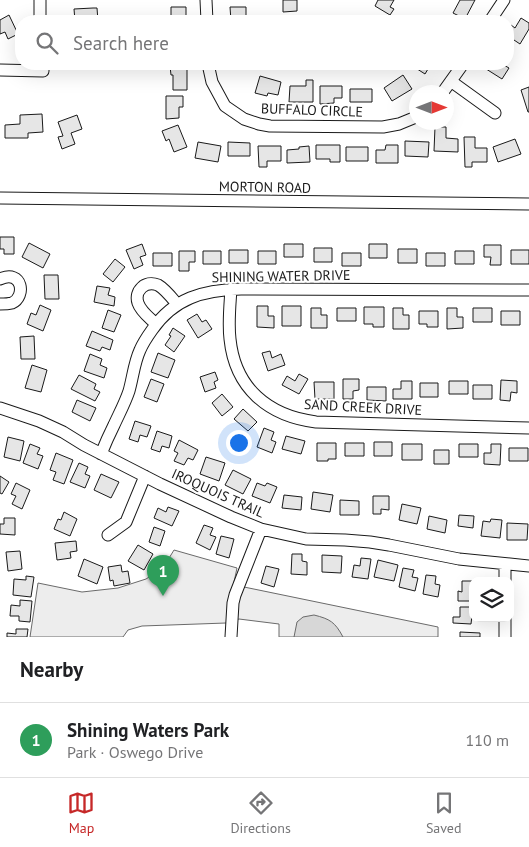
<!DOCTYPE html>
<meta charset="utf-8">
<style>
:root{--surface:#fff;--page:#f6f6f6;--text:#202124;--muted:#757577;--line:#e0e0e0;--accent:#c62828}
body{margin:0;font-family:"PT Sans",sans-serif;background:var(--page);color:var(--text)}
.controls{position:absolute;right:15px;bottom:15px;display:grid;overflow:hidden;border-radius:10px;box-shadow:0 5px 20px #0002}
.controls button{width:45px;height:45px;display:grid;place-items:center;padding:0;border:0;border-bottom:1px solid var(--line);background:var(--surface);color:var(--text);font:25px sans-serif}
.compass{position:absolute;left:409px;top:85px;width:45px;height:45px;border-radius:50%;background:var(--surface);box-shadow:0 5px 20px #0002;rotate:90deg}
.you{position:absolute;left:238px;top:442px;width:18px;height:18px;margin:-12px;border:4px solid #fff;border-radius:50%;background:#1a73e8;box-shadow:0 0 0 8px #1a73e833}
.badge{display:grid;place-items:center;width:32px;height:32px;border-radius:50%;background:var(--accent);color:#fff;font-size:16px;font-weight:700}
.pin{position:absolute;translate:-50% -41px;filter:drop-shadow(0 1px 2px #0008)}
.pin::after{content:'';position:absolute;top:26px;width:18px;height:15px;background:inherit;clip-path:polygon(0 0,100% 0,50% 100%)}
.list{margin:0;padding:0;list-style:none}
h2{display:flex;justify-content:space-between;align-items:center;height:65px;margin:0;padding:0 20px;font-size:21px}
h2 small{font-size:16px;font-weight:400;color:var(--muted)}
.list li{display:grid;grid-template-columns:32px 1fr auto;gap:15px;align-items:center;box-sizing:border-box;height:75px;padding:0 20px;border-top:1px solid var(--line)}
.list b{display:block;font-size:19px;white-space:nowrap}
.list p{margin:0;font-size:16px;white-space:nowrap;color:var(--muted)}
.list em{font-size:16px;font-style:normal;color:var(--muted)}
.icon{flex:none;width:28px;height:28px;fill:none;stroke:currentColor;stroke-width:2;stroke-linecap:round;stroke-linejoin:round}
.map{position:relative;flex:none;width:529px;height:637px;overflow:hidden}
.search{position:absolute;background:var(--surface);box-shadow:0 5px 20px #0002;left:15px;right:15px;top:15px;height:55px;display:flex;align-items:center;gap:12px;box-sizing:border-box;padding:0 18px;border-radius:20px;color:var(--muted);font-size:19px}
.sheet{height:140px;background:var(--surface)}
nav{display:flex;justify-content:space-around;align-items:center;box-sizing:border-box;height:70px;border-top:1px solid var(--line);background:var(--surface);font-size:14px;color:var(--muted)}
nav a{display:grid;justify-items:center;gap:2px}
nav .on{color:var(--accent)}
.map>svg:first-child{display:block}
.built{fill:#ededed;stroke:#6a6a6a}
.water{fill:#d7d7d7;stroke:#6a6a6a}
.building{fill:#e6e6e6;stroke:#1a1a1a}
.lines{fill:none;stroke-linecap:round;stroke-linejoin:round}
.minor-casing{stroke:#1a1a1a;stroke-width:13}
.minor{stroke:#fff;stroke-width:11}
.labels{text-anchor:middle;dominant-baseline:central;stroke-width:4;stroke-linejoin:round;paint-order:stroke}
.street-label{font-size:14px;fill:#1a1a1a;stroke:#fff}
</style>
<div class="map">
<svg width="529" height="637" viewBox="0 0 529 637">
<rect width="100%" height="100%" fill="#fff"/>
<path class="built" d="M174,550L237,568L234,582L244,587L438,627V637H279V624L239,619L226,623L142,626L128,630L123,637H30L38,583L82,592L118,588L146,579L163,568Z"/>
<path class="water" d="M314,615C330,619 335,622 343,637H294L297,622L303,617Z"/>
<path class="building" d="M283,0H297V11L283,12Z
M378,0H394L390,7L394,9L390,15L375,6Z
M460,0H475L465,19L453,13Z
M171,7H186V21H171Z
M230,7H246V21H231Z
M93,8H97L98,21H75L74,9Z
M9,15L18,34L8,39L5,32L0,34V20Z
M521,18L529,23V29L520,44L508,36V30L511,25L515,28Z
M412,64H431L425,74L411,65Z
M485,64H502L509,68L502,79L483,67Z
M170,66H187V90H173V75H171Z
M403,75L412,89L392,101L384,88Z
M260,76L281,82L278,95L268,93L267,96L255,93Z
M306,80H313V102H289L290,86H306Z
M320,86H342V98H334V103L320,104Z
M529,87V112H528L521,90Z
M350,89H372V102H350Z
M166,96H183V107H179V118L166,119Z
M42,114L43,132L28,133V138H5V125L20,124V115Z
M77,115L82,129L71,133L75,144L62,149L58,137L63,136L58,122Z
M178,125L187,147L174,152L169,139L166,141L162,131Z
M435,127H446V138L458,139V152L434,151Z
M464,137H475V148H487V162H472V167H465Z
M515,139L521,154L498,162L493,147Z
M405,141L429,142L428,157L405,156Z
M198,142L221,146L218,162L195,158Z
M228,142L250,143V156H228Z
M316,145H340V162H330V159H316Z
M386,145H398V163H376V150H385Z
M258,146H281V161H267V167H259Z
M309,146L310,162L287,163V150L299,149V147Z
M346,147H368V161H346Z
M0,237H14V254H4V249H0Z
M29,243L50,254L43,268L22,257Z
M142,244L146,255L140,257L143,265L134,269L126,250Z
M284,244H303V257H284Z
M369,244H387V258H369Z
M484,245H501V265H490L491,257H484Z
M314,248H332V262H314Z
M398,249H417V263H398Z
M229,250H248V263H229Z
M511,250H529V264H511Z
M179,251H195V262H189V271H179Z
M203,251H221V264H203Z
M258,251H276V264H258Z
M455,251H474V264H455Z
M153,253H172V266H153Z
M342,253H361V266H342Z
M426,253H445V266H426Z
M115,259L125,267L113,282L103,274Z
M44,275H58L59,299H45Z
M97,286L110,288L108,295L115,297L114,306L94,302Z
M40,305L51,310L43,331L27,324L31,313L36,315Z
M257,306H268V316H274V328L257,327Z
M282,306H301V326H282Z
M364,307H384V327H373V324H364Z
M311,308H321V315H327V328H311Z
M337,308H356V321H337Z
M393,308H403V315H409V329H393Z
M447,308H457V317H463V328L447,329Z
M473,308H492V322H473Z
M108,310L121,315L114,332L102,328Z
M419,311H438V327H427V324H419Z
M501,311H520V325H501Z
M197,314L202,322L206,320L212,329L198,338L187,320Z
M173,328L185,336L174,352L165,345L171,336L169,335Z
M92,331L113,340L110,350L102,347L100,351L86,346Z
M34,336L35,359H21L20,337Z
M270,351L272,358L281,354L285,365L268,371L262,353Z
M158,353L175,360L168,378L151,372Z
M90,354L102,359L100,365L107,368L104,378L84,371Z
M32,365L47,370L41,392L25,388Z
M215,372L218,380L214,382L216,388L205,392L200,377Z
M299,374L308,379L299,394L282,385L287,376L295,381Z
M79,375L96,384L94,389L100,392L95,401L71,389Z
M151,379L164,384L157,402L144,397Z
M343,379H359V390L353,391V399H343Z
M501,380L517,381V393L511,392L510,401L500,400Z
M401,381H412V399H393V389H401Z
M449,381H468V394H449Z
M314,382H334V399H315Z
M420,383H438V397H420Z
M473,385H492V399H473Z
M367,387H386V401L367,400Z
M222,394L233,407L222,416L212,403Z
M77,400L96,408L90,421L72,412Z
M243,409L257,422L248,431L234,419Z
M135,421L151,426L147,437L140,435L138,442L129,439Z
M264,428L274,432L271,440L276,442L272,453L257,447Z
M157,431L172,436L169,448L162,446L160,452L151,449Z
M286,436L305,441L301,454L282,449Z
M8,437L24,441L20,461L4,457Z
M179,440L198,450L193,460L188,458L184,465L174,461L178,453L174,451Z
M374,442H392V456H374Z
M317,443H336V459H328V461H317Z
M345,443H364V456H345Z
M30,444L40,448L37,454L43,456L38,469L23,463Z
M402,444H422V460H402Z
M459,444H478V457H459Z
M491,444H501L500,465L484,464V453H491Z
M509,448H528V461H509Z
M434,450H449V464H434Z
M56,453L73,460L64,484L53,480L56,472L50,470Z
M206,457L225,463L219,481L200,474Z
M79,463L88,467L85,474L90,476L85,488L70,482Z
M233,470L251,479L243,494L225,485Z
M101,474L119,482L111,498L94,490Z
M0,476L9,482L2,494L0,493Z
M16,483L30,490L22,509L12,504L16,496L11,494Z
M257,483L265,486L267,483L277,487L270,503L252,496Z
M313,492L333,495L330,512L311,509Z
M284,495L302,497L301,510L282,508Z
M373,496H389V510L381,509V514H373Z
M340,500L359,501V515H340Z
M402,504L421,508L417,524L399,520Z
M168,507L179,511L172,526L154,518L158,508L166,512Z
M64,512L77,519L70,536L54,529L58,519L61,520Z
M459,515L474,516L473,528L458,526Z
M429,516L447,520L445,533L427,529Z
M4,518H15V535L0,534V524H4Z
M491,519L502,520L500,538L481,536L483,521L490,522Z
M507,523L528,524L527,540H507Z
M204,525L213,528L210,535L216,537L210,550L196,543Z
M154,527L165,531L160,546L149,542Z
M221,536L234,539L229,558L216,554Z
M76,541L77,551L70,552L71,558L57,560L55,543Z
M138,545L153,554L144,570L128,561Z
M20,551L22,569L8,571L6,552Z
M292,554H302V561L307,562V575L291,574Z
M322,555L342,556L341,573L322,572Z
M361,558L371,559L368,579L352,577L354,565L360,566Z
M84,559L103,567L97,584L78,576Z
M378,560L398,565L394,581L374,577Z
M121,565L122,572L128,571L130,583L114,586L113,580L110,581L108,567Z
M266,566L279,569L274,587L261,583Z
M403,568L414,570L412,577L418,578L415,591L399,587Z
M426,575L436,576L435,584L440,585L438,597L423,594Z
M26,576L34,577L31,597L13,595L14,579L26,580Z
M462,581H473V601H458V591L462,592Z
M20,600L32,601L30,622L19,621V616H10L11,605L20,606Z
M460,607H473L471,624L453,623V617H460Z
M16,629H28L27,637H7V633L16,634Z
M460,632L480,633V637H460Z"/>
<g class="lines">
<defs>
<path id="minor" d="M40,0V21
M206,0L207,21
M490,21L504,0
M208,64L212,82L225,106L244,119L259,124L270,126L383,127L399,124L416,117
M0,70L43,71V64
M452,82L495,113
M443,92L463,64
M0,198L529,204
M0,279C23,269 26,297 12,303C8,304 4,304 0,304
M231,289C230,305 228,323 230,339C235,388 268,416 316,422L529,428
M156,324C150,318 141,312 138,303C134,291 145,280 158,285C165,289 172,298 177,304
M0,408L39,421L63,432L84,445L160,484L231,517L261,529L306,539L345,540L370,542L389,545L459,559L529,566
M101,454C105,444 109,435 114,425C119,414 125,403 129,391C133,377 134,363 140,350C143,343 147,337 152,330C174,298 203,290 241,289L529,290
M108,535L126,522L145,476
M505,581V564
M505,618V637
M231,637L233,603L235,595L261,529"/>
</defs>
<use href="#minor" class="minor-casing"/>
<use href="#minor" class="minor"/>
</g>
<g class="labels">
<g class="street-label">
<text transform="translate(312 110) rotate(2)">BUFFALO CIRCLE</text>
<text transform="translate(265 187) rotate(1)">MORTON ROAD</text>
<text transform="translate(281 276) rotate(-1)">SHINING WATER DRIVE</text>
<text transform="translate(363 407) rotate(3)">SAND CREEK DRIVE</text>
<text transform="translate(218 493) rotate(24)">IROQUOIS TRAIL</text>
</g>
</g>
</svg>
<div class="controls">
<button><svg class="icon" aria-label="layers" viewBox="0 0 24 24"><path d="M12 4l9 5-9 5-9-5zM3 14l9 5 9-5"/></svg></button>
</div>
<svg class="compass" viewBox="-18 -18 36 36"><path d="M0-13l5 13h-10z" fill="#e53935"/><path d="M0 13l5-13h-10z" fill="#757577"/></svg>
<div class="you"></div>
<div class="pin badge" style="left:163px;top:596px;background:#2e9e5b">1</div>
<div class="search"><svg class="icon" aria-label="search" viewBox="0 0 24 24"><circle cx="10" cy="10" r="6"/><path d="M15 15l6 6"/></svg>Search here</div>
</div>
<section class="sheet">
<h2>Nearby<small></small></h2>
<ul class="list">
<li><span class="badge" style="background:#2e9e5b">1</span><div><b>Shining Waters Park</b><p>Park · Oswego Drive</p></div><em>110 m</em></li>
</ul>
</section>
<nav>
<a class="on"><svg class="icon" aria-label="map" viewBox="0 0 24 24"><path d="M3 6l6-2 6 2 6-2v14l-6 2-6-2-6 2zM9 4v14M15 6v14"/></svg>Map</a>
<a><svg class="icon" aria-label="directions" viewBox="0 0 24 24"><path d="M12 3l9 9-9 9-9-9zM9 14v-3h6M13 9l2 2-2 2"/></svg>Directions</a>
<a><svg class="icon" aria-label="saved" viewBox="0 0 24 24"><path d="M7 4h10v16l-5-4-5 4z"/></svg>Saved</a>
</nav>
